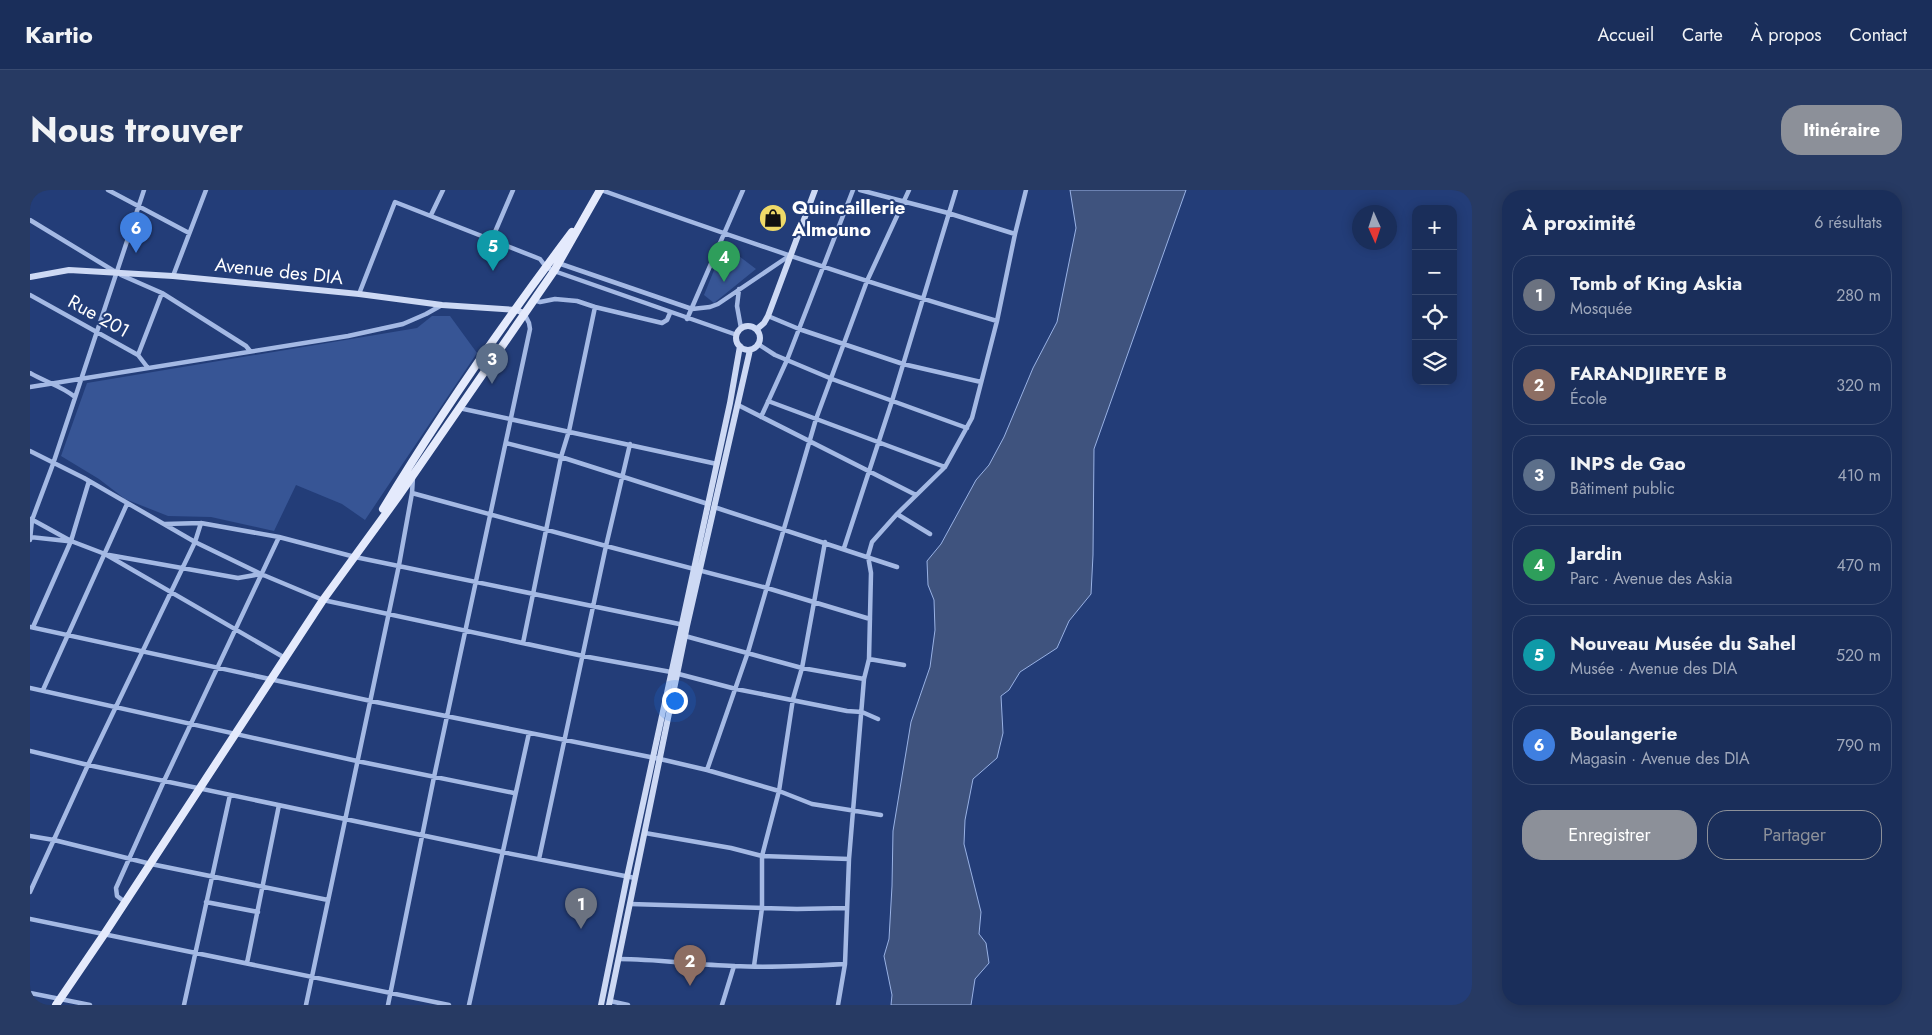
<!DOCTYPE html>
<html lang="fr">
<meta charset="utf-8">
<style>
:root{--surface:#1a2e5a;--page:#273a63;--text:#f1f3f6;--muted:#9fa8bb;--line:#384a70;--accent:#8c9099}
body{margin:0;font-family:Jost,sans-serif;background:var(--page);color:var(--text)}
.controls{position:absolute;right:15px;top:15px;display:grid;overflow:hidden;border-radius:10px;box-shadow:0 2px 12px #0003}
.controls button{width:45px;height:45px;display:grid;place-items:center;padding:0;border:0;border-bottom:1px solid var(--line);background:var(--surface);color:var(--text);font:25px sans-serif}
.compass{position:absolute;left:1322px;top:15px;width:45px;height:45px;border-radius:50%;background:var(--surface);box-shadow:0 2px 12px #0003;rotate:177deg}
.you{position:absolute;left:644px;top:510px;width:18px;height:18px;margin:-12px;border:4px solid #fff;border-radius:50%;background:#1a73e8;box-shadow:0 0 0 8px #1a73e833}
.badge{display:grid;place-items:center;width:32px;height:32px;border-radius:50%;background:var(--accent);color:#fff;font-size:16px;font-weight:700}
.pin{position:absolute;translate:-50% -41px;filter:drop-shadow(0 1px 2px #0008)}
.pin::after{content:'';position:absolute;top:26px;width:18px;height:15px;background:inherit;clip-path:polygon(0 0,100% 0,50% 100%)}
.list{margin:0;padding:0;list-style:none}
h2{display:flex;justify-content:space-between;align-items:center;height:65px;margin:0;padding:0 20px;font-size:21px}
h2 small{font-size:16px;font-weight:400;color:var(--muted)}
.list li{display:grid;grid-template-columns:32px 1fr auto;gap:15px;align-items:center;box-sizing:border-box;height:80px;margin:0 10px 10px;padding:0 10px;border:1px solid var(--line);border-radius:20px}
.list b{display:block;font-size:19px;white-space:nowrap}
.list p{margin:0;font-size:16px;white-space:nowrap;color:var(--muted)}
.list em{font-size:16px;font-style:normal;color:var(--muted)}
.actions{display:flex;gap:10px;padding:15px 20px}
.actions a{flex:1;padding:11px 0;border:1px solid var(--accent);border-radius:20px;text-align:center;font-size:18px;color:var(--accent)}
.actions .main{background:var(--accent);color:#fff}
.icon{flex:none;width:28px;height:28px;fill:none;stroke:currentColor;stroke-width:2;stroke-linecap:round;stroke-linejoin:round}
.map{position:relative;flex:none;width:1442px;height:815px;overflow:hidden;border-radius:20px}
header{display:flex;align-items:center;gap:30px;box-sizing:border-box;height:70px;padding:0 25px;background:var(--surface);border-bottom:1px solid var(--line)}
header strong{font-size:24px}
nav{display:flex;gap:28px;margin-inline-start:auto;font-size:18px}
.intro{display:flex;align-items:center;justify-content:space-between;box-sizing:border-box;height:120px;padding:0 30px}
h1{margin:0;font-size:35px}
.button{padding:12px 22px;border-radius:20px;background:var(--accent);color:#fff;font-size:18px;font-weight:700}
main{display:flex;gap:30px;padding:0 30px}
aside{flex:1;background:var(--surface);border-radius:20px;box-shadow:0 2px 12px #0003}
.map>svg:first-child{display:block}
.green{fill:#375595}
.water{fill:#3f537e;stroke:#99b2e5}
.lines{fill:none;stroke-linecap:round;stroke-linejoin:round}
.street{stroke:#a4b9e4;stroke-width:4.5}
.secondary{stroke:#cdd9f4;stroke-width:6}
.primary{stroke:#e4eafc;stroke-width:8}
.labels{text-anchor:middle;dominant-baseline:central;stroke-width:4;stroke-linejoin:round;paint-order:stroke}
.poi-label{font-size:19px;font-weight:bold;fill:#fff;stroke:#233d78;text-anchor:start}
.street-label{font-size:19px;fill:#fff;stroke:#233d78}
</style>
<header>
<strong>Kartio</strong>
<nav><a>Accueil</a><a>Carte</a><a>À propos</a><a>Contact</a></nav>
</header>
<div class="intro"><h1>Nous trouver</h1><a class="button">Itinéraire</a></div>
<main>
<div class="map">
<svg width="1442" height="815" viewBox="0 0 1442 815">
<rect width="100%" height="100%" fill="#233d78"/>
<path class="green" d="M697,57L726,79L684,113L674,105L693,58Z
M402,126H420L447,163L335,330L312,314L266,295L244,341L181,327L138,326L95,309L69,289L31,266L57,193L387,138Z"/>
<path class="water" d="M1040,0H1156L1064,259L1063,365L1061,404L1039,431L1027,458L990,482L979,500L971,506L973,543L967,568L943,589L935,630L934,654L951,722L949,744L956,753L959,773L945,789L941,815H861L862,805L854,766L859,749L862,696L863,641L881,532L900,477L905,440L904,410L898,395L897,371L911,354L946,290L959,275L974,247L1003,178L1027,132L1046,38Z"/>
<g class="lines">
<path class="street" d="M78,0L159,43
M571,0C702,47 834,92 967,131
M830,0L918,23L985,44
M401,25L413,0
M0,30L84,81
M462,49L483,0
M528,73L662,119L680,117L688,114L759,66
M91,85L132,103L216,156L220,161
M143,86L176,0
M709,99L707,116L711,138
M329,104L365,12L510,69L516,77L524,81L707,145
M0,105L108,165L118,178
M504,110L510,112L525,109L547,111L565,117L632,133L637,130L640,123
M738,126L769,139L873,174L951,192
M657,129L713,0
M728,154L745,165L802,189L937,238
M108,165L132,103
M0,183C15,192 32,196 45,207
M0,197L318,146L373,134L396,124L412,115
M738,211L915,277
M708,215L886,305
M429,218L687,274
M731,227L757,170L823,0
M476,253L531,267L678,314
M0,261L54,288L165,352L231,384L293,410L553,466L641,482L706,499L817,521L832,522L848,529
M382,303L576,356L737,398L840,429
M684,317L867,377
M867,324L900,344
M1,329L41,351L75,364L255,468
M135,334L171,333L249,347L325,367L654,435
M0,347L37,351
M0,350L2,330L23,274L114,0
M814,358L862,211L926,0
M79,365L208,388L231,384
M0,437L341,511L630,569L677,580L749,601L782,614L851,625
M3,437L41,351L59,291
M655,446L772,478L834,489
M493,453L531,267L539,241L565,117
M839,469L874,475
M0,498L327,571L484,603
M13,500L97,314
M0,561L58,575L472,662L605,688
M677,580L718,462L786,229L837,91L879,0
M615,643L701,658L732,666L819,669
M0,646L24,650L121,674L298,710
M509,669L576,356L600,254
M0,702L58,575L165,352L171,333
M95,712L87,706L86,698L134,591L249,347
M176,712L228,722
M600,714L767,719L816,718
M0,729L419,815
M589,769C627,769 665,775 704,776C741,778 778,776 815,774
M217,773L249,615
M724,776L732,718V666L749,601L763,509L772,478L795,352
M0,803L60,815
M580,811L598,815
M154,815L200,605
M276,815L369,375L382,303L383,287
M358,815L404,587L500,139L499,133L494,123
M439,815L499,543
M692,815L704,776
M808,815L815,774L819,669L834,489L839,469L841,383L838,366L842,352L867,324L915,277L942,228L967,131L985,44L996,0"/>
<path class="secondary" d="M0,87L39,80L143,86L329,104L412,115L486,120L494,123
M706 148a12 12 0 1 1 24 0a12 12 0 1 1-24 0Z
M727,139L734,133L738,126L785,0
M571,815L597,687L700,213L710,156
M579,815L657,436L720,160"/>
<path class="primary" d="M353,319C410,224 475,131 542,42
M26,815L75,743L293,410L368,307L524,81L570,0"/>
</g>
<defs>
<symbol id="shop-disc" viewBox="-11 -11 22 22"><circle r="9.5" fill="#eed968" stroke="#233d78"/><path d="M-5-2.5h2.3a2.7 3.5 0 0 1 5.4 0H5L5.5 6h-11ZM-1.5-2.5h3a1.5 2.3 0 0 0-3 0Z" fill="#111"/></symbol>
</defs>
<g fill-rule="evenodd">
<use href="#shop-disc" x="727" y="12" width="32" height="32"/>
</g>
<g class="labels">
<g class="poi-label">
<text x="762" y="17">Quincaillerie<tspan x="762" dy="22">Almouno</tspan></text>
</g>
<g class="street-label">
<text transform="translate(249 81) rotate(6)">Avenue des DIA</text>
<text transform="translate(69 126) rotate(29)">Rue 201</text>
</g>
</g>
</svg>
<div class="controls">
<button>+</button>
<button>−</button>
<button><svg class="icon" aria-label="locate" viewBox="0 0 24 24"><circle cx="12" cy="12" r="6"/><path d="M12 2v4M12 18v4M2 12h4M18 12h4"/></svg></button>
<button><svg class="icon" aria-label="layers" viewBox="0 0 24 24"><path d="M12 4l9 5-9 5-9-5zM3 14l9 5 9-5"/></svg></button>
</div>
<svg class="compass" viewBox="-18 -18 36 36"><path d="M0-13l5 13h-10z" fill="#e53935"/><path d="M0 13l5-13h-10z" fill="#9fa8bb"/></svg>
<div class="you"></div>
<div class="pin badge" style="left:551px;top:739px;background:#6b7280">1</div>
<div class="pin badge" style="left:660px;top:796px;background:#8d6e63">2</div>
<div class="pin badge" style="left:462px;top:194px;background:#5c6f8a">3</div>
<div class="pin badge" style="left:694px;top:92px;background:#2e9e5b">4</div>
<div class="pin badge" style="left:463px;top:81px;background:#0f9aa8">5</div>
<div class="pin badge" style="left:106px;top:63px;background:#3f7fe0">6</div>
</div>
<aside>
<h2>À proximité<small>6 résultats</small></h2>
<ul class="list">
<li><span class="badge" style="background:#6b7280">1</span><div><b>Tomb of King Askia</b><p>Mosquée</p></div><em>280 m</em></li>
<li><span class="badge" style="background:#8d6e63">2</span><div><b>FARANDJIREYE B</b><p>École</p></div><em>320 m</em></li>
<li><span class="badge" style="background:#5c6f8a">3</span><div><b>INPS de Gao</b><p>Bâtiment public</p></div><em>410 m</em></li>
<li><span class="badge" style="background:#2e9e5b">4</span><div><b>Jardin</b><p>Parc · Avenue des Askia</p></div><em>470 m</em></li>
<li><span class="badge" style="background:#0f9aa8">5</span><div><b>Nouveau Musée du Sahel</b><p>Musée · Avenue des DIA</p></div><em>520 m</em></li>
<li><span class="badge" style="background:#3f7fe0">6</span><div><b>Boulangerie</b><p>Magasin · Avenue des DIA</p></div><em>790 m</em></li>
</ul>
<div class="actions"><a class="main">Enregistrer</a><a>Partager</a></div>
</aside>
</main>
